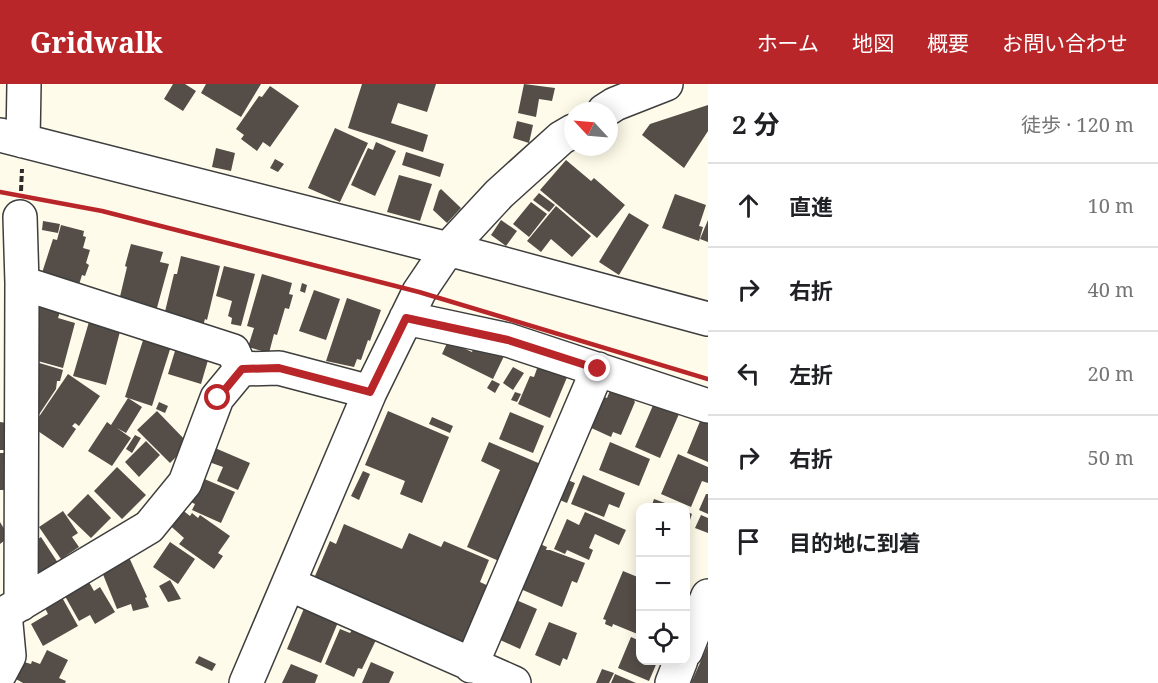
<!DOCTYPE html>
<html lang="ja">
<meta charset="utf-8">
<style>
:root{--surface:#fff;--page:#f2f2f2;--text:#202124;--muted:#757577;--line:#e0e0e0;--accent:#b92629}
body{margin:0;font-family:"Noto Serif","Noto Sans JP",serif;background:var(--page);color:var(--text)}
.controls{position:absolute;right:18px;bottom:18px;display:grid;overflow:hidden;border-radius:12px;box-shadow:0 3px 15px #0003}
.controls button{width:54px;height:54px;display:grid;place-items:center;padding:0;border:0;border-bottom:2px solid var(--line);background:var(--surface);color:var(--text);font:30px sans-serif}
.compass{position:absolute;left:564px;top:18px;width:54px;height:54px;border-radius:50%;background:var(--surface);box-shadow:0 3px 15px #0003;rotate:296deg}
.stop{position:absolute;width:18px;height:18px;margin:-14px;border:4px solid #b92629;border-radius:50%;background:#fff}
.stop.end{background:#b92629;border-color:#fff;box-shadow:0 2px 6px #0008}
.list{margin:0;padding:0;list-style:none}
h2{display:flex;justify-content:space-between;align-items:center;height:78px;margin:0;padding:0 24px;font-size:26px}
h2 small{font-size:20px;font-weight:400;color:var(--muted)}
.list li{display:grid;grid-template-columns:39px 1fr auto;gap:18px;align-items:center;box-sizing:border-box;height:84px;padding:0 24px;border-top:2px solid var(--line)}
.list b{display:block;font-size:22px;white-space:nowrap}
.list em{font-size:20px;font-style:normal;color:var(--muted)}
.icon{flex:none;width:33px;height:33px;fill:none;stroke:currentColor;stroke-width:2;stroke-linecap:round;stroke-linejoin:round}
.map{position:relative;flex:none;width:708px;height:599px;overflow:hidden}
header{display:flex;align-items:center;gap:36px;box-sizing:border-box;height:84px;padding:0 30px;background:var(--accent);color:#fff}
header strong{font-size:28px}
nav{display:flex;gap:33px;margin-inline-start:auto;font-size:21px}
main{display:flex}
aside{flex:1;background:var(--surface)}
.map>svg:first-child{display:block}
.building{fill:#544d48}
.lines{fill:none;stroke-linecap:round;stroke-linejoin:round}
.minor-casing{stroke:#3e3e3e;stroke-width:36}
.path{stroke:#2d2d2d;stroke-width:4;stroke-dasharray:6 3;stroke-linecap:butt}
.minor{stroke:#fff;stroke-width:33}
.rail{stroke:#b92629;stroke-width:4.5}
.route{stroke:#b92629;stroke-width:8}
</style>
<header>
<strong>Gridwalk</strong>
<nav><a>ホーム</a><a>地図</a><a>概要</a><a>お問い合わせ</a></nav>
</header>
<main>
<div class="map">
<svg width="708" height="599" viewBox="0 0 708 599">
<rect width="100%" height="100%" fill="#fffbea"/>
<path class="building" d="M173,0H185L196,7L183,27L164,15Z
M206,0H261L241,33L201,9Z
M362,0H436L427,28L398,19L391,39L428,51L423,68L348,44Z
M524,0L555,4L552,17L539,15L536,33L518,29Z
M270,2L299,22L270,63L263,58L257,67L241,55L244,51L236,45L259,12L262,13Z
M708,21V47L684,84L642,51L650,40Z
M517,37L533,41L529,59L513,54Z
M335,44L368,59L340,118L308,104Z
M376,58L396,67L375,112L351,101L368,64L373,66Z
M216,64L235,69L231,87L212,83Z
M406,68L444,80L440,93L402,81Z
M275,75L284,80L278,88L270,84Z
M566,76L591,97L594,94L625,121L597,154L540,106Z
M399,91L432,100L420,137L387,128Z
M441,105L461,124L447,139L433,126L439,107Z
M539,109L555,121L549,128L533,116Z
M675,110L706,121L699,142L703,143L699,157L662,144Z
M531,118L547,130L529,153L513,140Z
M556,122L591,152L572,173L551,155L541,168L527,157Z
M629,129L649,141L619,191L599,178Z
M501,136L517,147L506,162L491,151Z
M708,136V158L700,155Z
M43,137L60,140L58,149L42,146Z
M61,141L84,147L83,152L86,153L83,164L90,166L86,179L89,181L85,192L82,191L77,207L40,195L53,155L57,156Z
M131,160L163,168L160,178L169,180L155,231L118,221L127,183L125,182Z
M181,172L220,182L207,236L205,235L202,245L163,236L174,190H177Z
M224,182L255,190L241,242L231,240L232,234L228,232L232,217L216,212Z
M262,190L292,199L289,210L293,211L289,225L285,224L277,251L274,250L269,269L248,263L254,244L247,242Z
M302,199L307,201L305,209L300,207Z
M314,206L340,215L326,256L299,247Z
M42,213L63,219L58,234L75,239L63,284L27,274L36,228L38,229Z
M347,214L381,226L370,257L368,256L361,276L357,275L354,283L326,277Z
M91,231L122,240L106,301L73,292Z
M145,250L173,256L152,322L125,313Z
M178,257L211,266L201,300L168,290Z
M448,257L472,268L474,262L505,270L493,295L442,270Z
M36,278L63,286L60,297H57L56,305L32,341Z
M539,279L568,291L550,334L518,320L530,292L534,293Z
M513,283L524,289L513,306L503,299Z
M68,290L100,312L79,342L75,339L72,342L76,345L63,364L32,343Z
M492,296L500,300L495,309L487,304Z
M611,304L631,312L635,318L621,351L613,348L611,353L587,342L599,311L607,314Z
M515,308L521,310L517,318L511,316Z
M128,314L142,323L126,349L117,344L131,354L112,382L88,367L107,338L111,341Z
M159,318L168,322L165,329L156,325Z
M654,319L679,330L660,374L635,363Z
M157,327L189,360L170,379L137,346Z
M388,327L449,353L422,419L400,410L405,397L365,381Z
M510,328L544,342L533,369L499,355Z
M432,333L453,342L450,349L429,340Z
M701,335L708,337V378L687,369Z
M0,338L8,339L7,366H0Z
M135,351L141,354L132,369L126,365Z
M146,357L160,371L139,393L125,378Z
M489,358L550,384L508,481L467,463L500,386L481,377Z
M610,358L650,375L639,402L599,386Z
M215,364L250,379L238,406L217,397L223,383L209,378Z
M0,369H6V406H0Z
M678,370L708,383V399L702,397L691,423L661,410Z
M117,383L146,411L122,435L94,407Z
M363,387L370,390L359,416L351,412Z
M195,391L235,408L221,439L192,426L195,420L184,415Z
M583,391L625,409L619,424L609,420L604,433L571,420Z
M563,394L575,399L567,419L555,414Z
M88,410L111,434L91,454L67,431Z
M706,410H708V430L699,426Z
M654,415L676,423V424H651Z
M176,421L190,432L192,429L198,434L200,431L230,452L218,469L223,472L214,485L179,460L184,454L165,437Z
M63,427L78,449L72,453L79,463L61,475L39,443Z
M686,427L692,430L686,447Z
M585,428L626,446L619,461L595,450L589,464L593,466L589,476L567,466L565,470L554,465L567,435L579,441Z
M701,431L708,434V449L695,444Z
M0,438L9,453L0,460Z
M344,440L402,465L409,449L441,463L444,457L489,476L480,498L497,506L470,570L312,499L330,457L336,460Z
M41,453L60,482L34,499L27,462Z
M170,458L195,475L178,500L153,483Z
M540,460L547,463L546,466H550L585,479L577,499L572,497L562,523L516,503Z
M128,471L147,513L145,514L149,523L133,527L131,520L117,525L100,483Z
M623,487L640,494V551L613,540L612,543L605,540L606,536L603,535Z
M85,491L94,507L100,503L115,528L95,540L90,531L79,537L61,505Z
M170,496L181,515L168,518L159,502Z
M59,508L78,542L43,562L31,540L48,530L41,517Z
M514,515L537,525L520,565L498,555Z
M305,522L339,536L321,579L287,565Z
M549,538L577,549L567,576L563,574L560,582L535,571Z
M340,545L350,549L352,546L376,556L362,585L358,584L354,593L325,580Z
M631,553L640,557V576H658L649,597L618,584Z
M708,554V599H691L708,561L705,560Z
M47,566L68,576L59,594L66,597L65,599H23L16,595L24,578L31,580L32,577L40,580Z
M199,572L216,580L212,587L195,579Z
M371,578L394,588L389,599H362Z
M291,580L318,591L315,599H282Z
M602,585L614,589L609,599H596Z
M615,590L636,599H611Z"/>
<g class="lines">
<defs>
<path id="minor" d="M604,27L615,20L666,0
M0,51L448,165L708,235
M23,57L24,0
M20,133L22,199L21,520
M22,199L233,267L241,285
M406,234L508,256L708,322
M289,500L514,599
M0,529H5L149,443L185,399L217,314L241,285L279,284L370,308
M686,567L708,512
M471,582L598,285
M0,589L9,572L5,529
M246,599L370,308L419,208L448,165L499,110L561,54L573,47
M672,599L681,576"/>
</defs>
<use href="#minor" class="minor-casing"/>
<path class="path" d="M21,107L22,85"/>
<use href="#minor" class="minor"/>
<path class="rail" d="M0,108L102,127L419,208L708,295"/>
</g>
<g class="lines">
<path class="route" d="M218,314L242,285L279,284L370,308L406,234L508,256L598,285"/>
</g>
</svg>
<div class="controls">
<button>+</button>
<button>−</button>
<button><svg class="icon" aria-label="locate" viewBox="0 0 24 24"><circle cx="12" cy="12" r="6"/><path d="M12 2v4M12 18v4M2 12h4M18 12h4"/></svg></button>
</div>
<svg class="compass" viewBox="-18 -18 36 36"><path d="M0-13l5 13h-10z" fill="#e53935"/><path d="M0 13l5-13h-10z" fill="#757577"/></svg>
<div class="stop" style="left:218px;top:314px"></div>
<div class="stop end" style="left:598px;top:285px"></div>
</div>
<aside>
<h2>2 分<small>徒歩 · 120 m</small></h2>
<ul class="list">
<li><svg class="icon" aria-label="ahead" viewBox="0 0 24 24"><path d="M12 20V5M6 11l6-6 6 6"/></svg><div><b>直進</b></div><em>10 m</em></li>
<li><svg class="icon" aria-label="right" viewBox="0 0 24 24"><path d="M7 20v-9h11M14 6l5 5-5 5"/></svg><div><b>右折</b></div><em>40 m</em></li>
<li><svg class="icon" aria-label="left" viewBox="0 0 24 24"><path d="M17 20v-9H6M10 6l-5 5 5 5"/></svg><div><b>左折</b></div><em>20 m</em></li>
<li><svg class="icon" aria-label="right" viewBox="0 0 24 24"><path d="M7 20v-9h11M14 6l5 5-5 5"/></svg><div><b>右折</b></div><em>50 m</em></li>
<li><svg class="icon" aria-label="arrive" viewBox="0 0 24 24"><path d="M6 21V4h12l-3 4 3 4H6"/></svg><div><b>目的地に到着</b></div></li>
</ul>
</aside>
</main>
